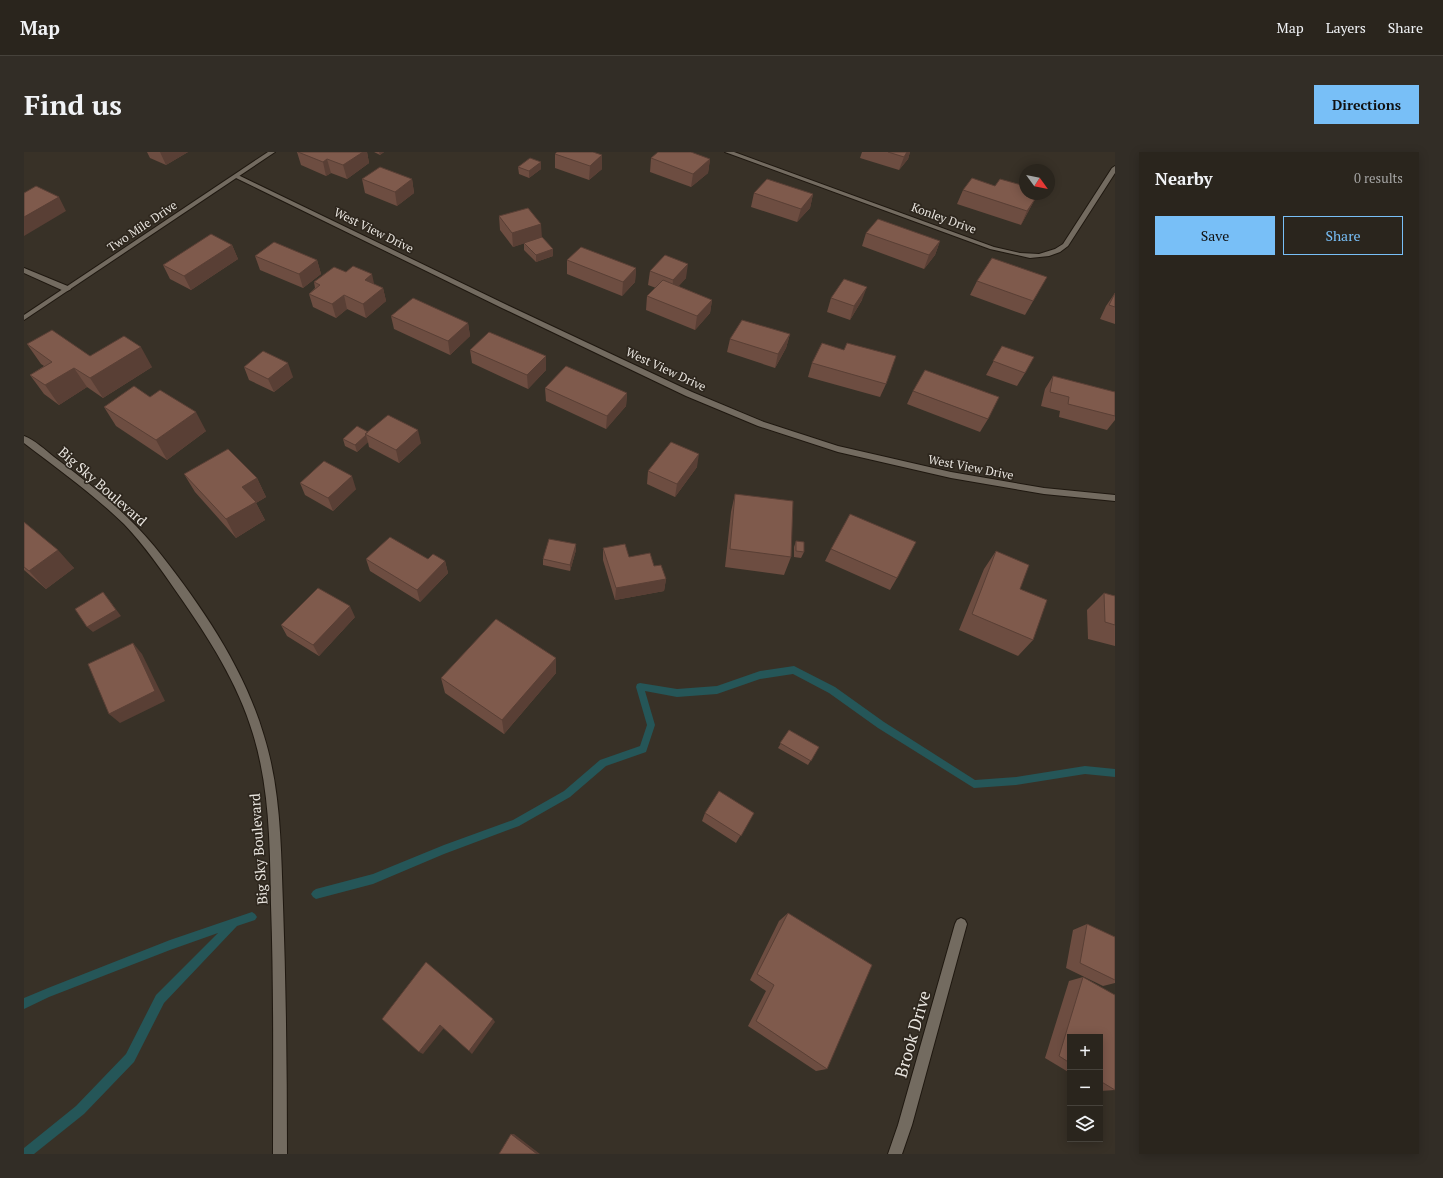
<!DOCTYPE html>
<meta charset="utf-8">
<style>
:root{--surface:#2a251d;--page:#322d26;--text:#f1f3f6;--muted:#a5a5a4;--line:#46423b;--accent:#78bff7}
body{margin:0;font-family:"PT Serif",serif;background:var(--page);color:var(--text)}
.controls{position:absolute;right:12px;bottom:12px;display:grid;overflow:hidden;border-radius:0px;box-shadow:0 2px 10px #0003}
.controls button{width:36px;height:36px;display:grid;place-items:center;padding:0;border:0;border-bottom:1px solid var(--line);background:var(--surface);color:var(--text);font:20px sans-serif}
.compass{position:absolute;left:995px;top:12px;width:36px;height:36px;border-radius:50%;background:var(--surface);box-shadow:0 2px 10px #0003;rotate:123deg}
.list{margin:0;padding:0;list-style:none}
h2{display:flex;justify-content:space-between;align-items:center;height:52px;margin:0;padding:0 16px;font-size:17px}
h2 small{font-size:13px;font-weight:400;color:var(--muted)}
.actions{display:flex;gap:8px;padding:12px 16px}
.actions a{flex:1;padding:9px 0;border:1px solid var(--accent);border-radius:0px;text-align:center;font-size:14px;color:var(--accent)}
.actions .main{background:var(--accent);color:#111}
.icon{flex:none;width:22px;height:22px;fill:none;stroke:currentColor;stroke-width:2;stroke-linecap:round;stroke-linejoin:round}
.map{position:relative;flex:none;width:1091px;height:1002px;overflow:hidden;border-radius:0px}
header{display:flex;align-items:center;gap:24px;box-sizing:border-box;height:56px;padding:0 20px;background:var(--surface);border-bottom:1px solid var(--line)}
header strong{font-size:19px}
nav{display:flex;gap:22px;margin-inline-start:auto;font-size:14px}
.intro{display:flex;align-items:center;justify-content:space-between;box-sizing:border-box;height:96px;padding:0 24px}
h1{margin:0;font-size:28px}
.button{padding:10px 18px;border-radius:0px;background:var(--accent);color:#111;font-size:14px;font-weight:700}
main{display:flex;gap:24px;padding:0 24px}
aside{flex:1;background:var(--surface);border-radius:0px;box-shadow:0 2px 10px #0003}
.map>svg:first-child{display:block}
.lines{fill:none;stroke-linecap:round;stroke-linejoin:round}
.stream{fill:#255658;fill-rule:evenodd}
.service-casing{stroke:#1f1810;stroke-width:2}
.minor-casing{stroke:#1f1810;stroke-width:2}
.tertiary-casing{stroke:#1f1810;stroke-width:2}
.service{fill:#736b60;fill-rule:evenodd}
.minor{fill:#736b60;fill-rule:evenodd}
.tertiary{fill:#736b60;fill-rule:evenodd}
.wall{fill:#6d4d41}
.shaded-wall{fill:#593f35}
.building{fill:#7f5a4c;stroke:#593f35}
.labels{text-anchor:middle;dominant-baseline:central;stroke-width:3.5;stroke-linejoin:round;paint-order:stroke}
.far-street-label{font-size:12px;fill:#e9e5df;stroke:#2e271e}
.street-label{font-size:14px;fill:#e9e5df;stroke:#2e271e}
.near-street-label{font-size:17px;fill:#e9e5df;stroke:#2e271e}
</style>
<header>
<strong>Map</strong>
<nav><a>Map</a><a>Layers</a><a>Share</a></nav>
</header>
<div class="intro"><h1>Find us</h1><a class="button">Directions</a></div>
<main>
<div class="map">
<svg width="1091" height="1002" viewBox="0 0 1091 1002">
<rect width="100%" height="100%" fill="#383127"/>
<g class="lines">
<path class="stream" d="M770,514L811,535L860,570L951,628L992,625L1061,614L1091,617V625L1061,622L992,633L950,636L854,576L805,541L769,522L736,527L693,542L653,545L621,539L631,573L622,600L582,614L546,645L495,674L420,702L349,732L292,747L289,745L287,742L289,739L292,737L349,722L420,693L489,668L540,639L576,608L616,594L623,573L612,535L613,532L616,531L653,537L693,534L736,519Z
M228,760L231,762L233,765L231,768L213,774L140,851L110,910L60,962L10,1002H0V996L52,954L102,902L132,843L194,781L146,798L25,845L0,857V846L24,836L146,788Z"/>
<defs>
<path id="service" d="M0,116L46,135L47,137L43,139H40L0,121Z"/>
<path id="minor" d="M701,0H710L970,95L996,101L1015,102L1031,97L1039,92L1088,16L1091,14V21L1044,94L1036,100L1025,104L1006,106L966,97Z
M210,23H214L483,153L668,240L740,270L814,294L927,320L1020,336L1091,343V349L1020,342L927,326L814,300L734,274L662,244L478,156L210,25Z
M0,284C11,288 21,298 30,305C66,332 101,359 130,394C175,450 220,515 240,584C257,638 257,697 259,753C262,836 263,919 263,1002H249C249,919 250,836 247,753C246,697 246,637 229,582C214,531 184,485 154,442C137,417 120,393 100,372C69,342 34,317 0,291Z
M937,766L941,768L943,772L888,973L878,1002H864L874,973L931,772L933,768Z"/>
<path id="tertiary" d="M244,0H251L0,168V163Z"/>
</defs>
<use href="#service" class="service-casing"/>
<use href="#minor" class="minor-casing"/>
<use href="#tertiary" class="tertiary-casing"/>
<use href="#service" class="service"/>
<use href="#minor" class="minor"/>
<use href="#tertiary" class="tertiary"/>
</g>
<path class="wall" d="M123,0H164L142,13L126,6Z
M273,0H343L345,11L323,27L307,21L302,24L277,13Z
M350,0H360L356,3Z
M838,0H886L884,7L875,18L836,6Z
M531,2L578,17L565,28L531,16Z
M627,6L686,7L684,21L667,35L626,20Z
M494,15L517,17L505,26L495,22Z
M338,27H388L390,41L373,54L341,41Z
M939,38L1004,42L1003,44L1011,47L997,73L933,52Z
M730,41L789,42L786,56L773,70L727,55Z
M475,64L518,85L529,97V104L512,110L500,98V91L489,95L476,78Z
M842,81L916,89L911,103L900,117L838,94Z
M208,93L214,107L167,138L146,127L139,113Z
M231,104L293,108L297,122L279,136L236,118Z
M543,108L612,116L611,130L598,144L543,122Z
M626,119L662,126L654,134L688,148L686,161L671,178L622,158L623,144L632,136L624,133Z
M953,129L1015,139L1001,163L946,143Z
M290,130L350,132L359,136L362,149L342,166L323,157L312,166L289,155L285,142L291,136Z
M1091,141V172L1076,167L1082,154Z
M807,146L838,148L826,168L803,160Z
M367,164L444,171L446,184L426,203L370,177Z
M766,182L762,196L751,216L703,200L706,187Z
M3,192L66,204L128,215L79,246L63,235L35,253L20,242L6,223L20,214L17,212Z
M978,194L1001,221L993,234L962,223Z
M446,198L522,218L504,237L448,211Z
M820,198L862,232L856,245L784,225L788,211Z
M220,215L269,225L250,240L225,228Z
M1029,224L1091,240V268L1083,278L1035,265L1036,259L1017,254L1021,237Z
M521,236L603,241L602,254L582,277L522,249Z
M889,239L964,267L956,280L883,252Z
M126,245L182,279L143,308L92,274L80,255Z
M344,280L397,291L375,311L345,295L344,290L333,300L321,294L319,287Z
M673,315L651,345L623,332L624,319Z
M160,322L233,326L242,345L232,351L241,368L212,386L171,340Z
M276,331L332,337L309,359L281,343Z
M711,342L767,405L760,423L701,415L707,360Z
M0,370L50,416L22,437L0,418Z
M772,389L780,400L777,406L770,405V395Z
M552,392V398L546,419L519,413V407Z
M579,396L605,405L630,414L642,427L640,439L591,448L579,408Z
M807,397L873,426L866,438L801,409Z
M972,399L996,437L1009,488L994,504L935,478L960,417Z
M342,407H404L421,409L424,421L396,450L346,419Z
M1080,441L1091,444V494L1064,487L1063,458Z
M331,465L295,504L263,484L257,473Z
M532,506V521L480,582L421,541L417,526Z
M765,578L795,595L784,613L754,596Z
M681,661H730L712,691L678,669Z
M764,761L803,917L792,919L724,874L742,839L726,828L755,769Z
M1063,772L1091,785V831L1079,834L1042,816L1049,778Z
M1059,825L1091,938L1076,939V885H1046V921L1021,906L1045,829Z"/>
<path class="shaded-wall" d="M136,0H164L142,13Z
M339,0H343L345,11L323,27L319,13Z
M355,0H360L356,3Z
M883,0H886L884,7L875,18L880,5Z
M578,3V17L565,28L566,14Z
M303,7L307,21L302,24L299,10Z
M686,7L684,21L667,35L669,22Z
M517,10V17L505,26V19Z
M388,27L390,41L373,54L371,40Z
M789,42L786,56L773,70L777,57Z
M35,45L42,59L0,84V65Z
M1011,47L997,73L1003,59Z
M517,72L518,86L489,95L488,81Z
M916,89L911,103L900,117L905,103Z
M208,93L214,107L167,138L160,124Z
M529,97V104L512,110V103Z
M293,108L297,122L279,136L275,122Z
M664,112L662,126L648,142L649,128Z
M612,116L611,130L598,144L599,130Z
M348,122L351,136L341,128Z
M843,135L838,148L826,168L830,154Z
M359,136L362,149L342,166L339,152Z
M320,143L323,157L312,166L308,152Z
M688,148L686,161L671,178L673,164Z
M444,171L446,184L426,203L424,189Z
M766,182L762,196L751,216L754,202Z
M117,195L128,215L79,246L66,226Z
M522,204V218L504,237L503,223Z
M264,211L269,225L250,240L244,227Z
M50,216L63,235L35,253L21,233Z
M603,241L602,254L582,277L583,264Z
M172,260L182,279L143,308L132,288Z
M394,278L397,291L375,311L372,298Z
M342,283L344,290L333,300L331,293Z
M675,302L673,315L651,345L653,332Z
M328,324L332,337L309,359L304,346Z
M233,326L242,345L232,351L241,368L212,386L202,367L218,335Z
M552,392V398L546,419V413Z
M34,398L50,416L22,437L5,419Z
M421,409L424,421L396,450L393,438Z
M642,427L640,439L591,448L592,436Z
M79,440L97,464L69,480L63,475Z
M326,454L331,465L295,504L289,493Z
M109,491L118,502L141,549L96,571L85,562Z
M532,506V521L480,582L478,568Z
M469,867L471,870L448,902L445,899Z
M416,873L420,876L399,902L395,900Z
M487,982H490L516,1002H513Z"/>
<path class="building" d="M274,0H339L319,13L303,7L299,10Z
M533,0H569L578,3L566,14L531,2Z
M634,0H667L686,7L669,22L627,6Z
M864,0H883L880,5Z
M506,6L517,10L505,19L494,15Z
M356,15L388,27L371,40L338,27Z
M948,26L971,34L976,27L1001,34V42H1003L1002,44L1011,47L1003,59L939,38Z
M743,27L789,42L777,57L730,41Z
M12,34L35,45L0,65V41Z
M504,56L517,72L488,81L475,64Z
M854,67L916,89L905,103L842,81Z
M187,82L208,93L160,124L139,113Z
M518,85L529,97L512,103L500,91Z
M250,90L293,108L275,122L231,104Z
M557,95L612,116L599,130L543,108Z
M641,103L664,112L649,128L626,119Z
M968,106L1023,125L1009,149L953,129Z
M329,114L348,122L341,128L359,136L339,152L320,143L308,152L285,142L296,133L290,130L310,115L322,120Z
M820,127L843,135L830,154L807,146Z
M639,128L688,148L673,164L623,144Z
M1091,141V155L1085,153Z
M389,146L444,171L424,189L367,164Z
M718,168L766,182L754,202L706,187Z
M28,178L66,204L100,184L117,195L66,226L50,216L21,233L6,223L28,210L3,192Z
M465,180L522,204L503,223L446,198Z
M798,191L820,198L823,191L872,204L862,232L788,211Z
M978,194L1010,205L1001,221L969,209Z
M239,199L264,211L244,227L220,215Z
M542,214L603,241L583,264L521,236Z
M901,218L975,245L964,267L889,239Z
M1029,224L1091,240V264L1044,252L1045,245L1026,240Z
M110,234L126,245L136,238L172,260L132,288L80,255Z
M364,263L394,278L372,298L341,282Z
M333,274L344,280L341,282L342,283L331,293L319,287Z
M647,290L675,302L653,332L624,319Z
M204,297L233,326L218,335L232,350L202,367L160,322Z
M300,309L328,324L304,346L276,331Z
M711,342L769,349L767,405L706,397Z
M826,362L892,390L873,426L807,397Z
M0,370L34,398L5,419L0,415Z
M366,385L404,407L409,402L421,409L393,438L342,407Z
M525,387L552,392L546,413L519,407Z
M772,389L780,390V400L772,399Z
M601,392L605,405L626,401L630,414L637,413L642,427L592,436L579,396Z
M972,399L1005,413L996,437L1023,448L1009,488L948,462Z
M294,436L326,454L289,493L257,473Z
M79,440L92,458L63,475L51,457Z
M1080,441L1091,444V473L1081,470Z
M472,467L532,506L478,568L417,526Z
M109,491L131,539L85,562L64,512Z
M765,578L795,595L787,609L756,591Z
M695,639L730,661L717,684L681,661Z
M764,761L848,813L803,917L732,869L750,833L733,822Z
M1063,772L1091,785V828L1056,811Z
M402,810L469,867L445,899L416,873L395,900L358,867Z
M1059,825L1091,843V938L1076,929V885H1046V911L1035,904Z
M487,982L513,1002H475Z"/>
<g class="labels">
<g class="far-street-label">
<text transform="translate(920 66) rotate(20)">Konley Drive</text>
<text transform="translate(118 74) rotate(-34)">Two Mile Drive</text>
<text transform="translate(350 78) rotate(26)">West View Drive</text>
<text transform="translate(642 217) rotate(25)">West View Drive</text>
<text transform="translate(947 315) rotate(11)">West View Drive</text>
</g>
<g class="street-label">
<text transform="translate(79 334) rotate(41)">Big Sky Boulevard</text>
<text transform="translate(234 697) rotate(-94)">Big Sky Boulevard</text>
</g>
<g class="near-street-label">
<text transform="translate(888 882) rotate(-74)">Brook Drive</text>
</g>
</g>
</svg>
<div class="controls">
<button>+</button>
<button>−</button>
<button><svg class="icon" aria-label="layers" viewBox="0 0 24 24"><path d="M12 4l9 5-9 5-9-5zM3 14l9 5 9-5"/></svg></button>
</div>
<svg class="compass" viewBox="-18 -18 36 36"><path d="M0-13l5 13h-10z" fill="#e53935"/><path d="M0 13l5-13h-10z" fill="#a5a5a4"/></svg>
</div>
<aside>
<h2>Nearby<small>0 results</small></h2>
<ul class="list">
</ul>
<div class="actions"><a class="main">Save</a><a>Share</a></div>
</aside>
</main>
